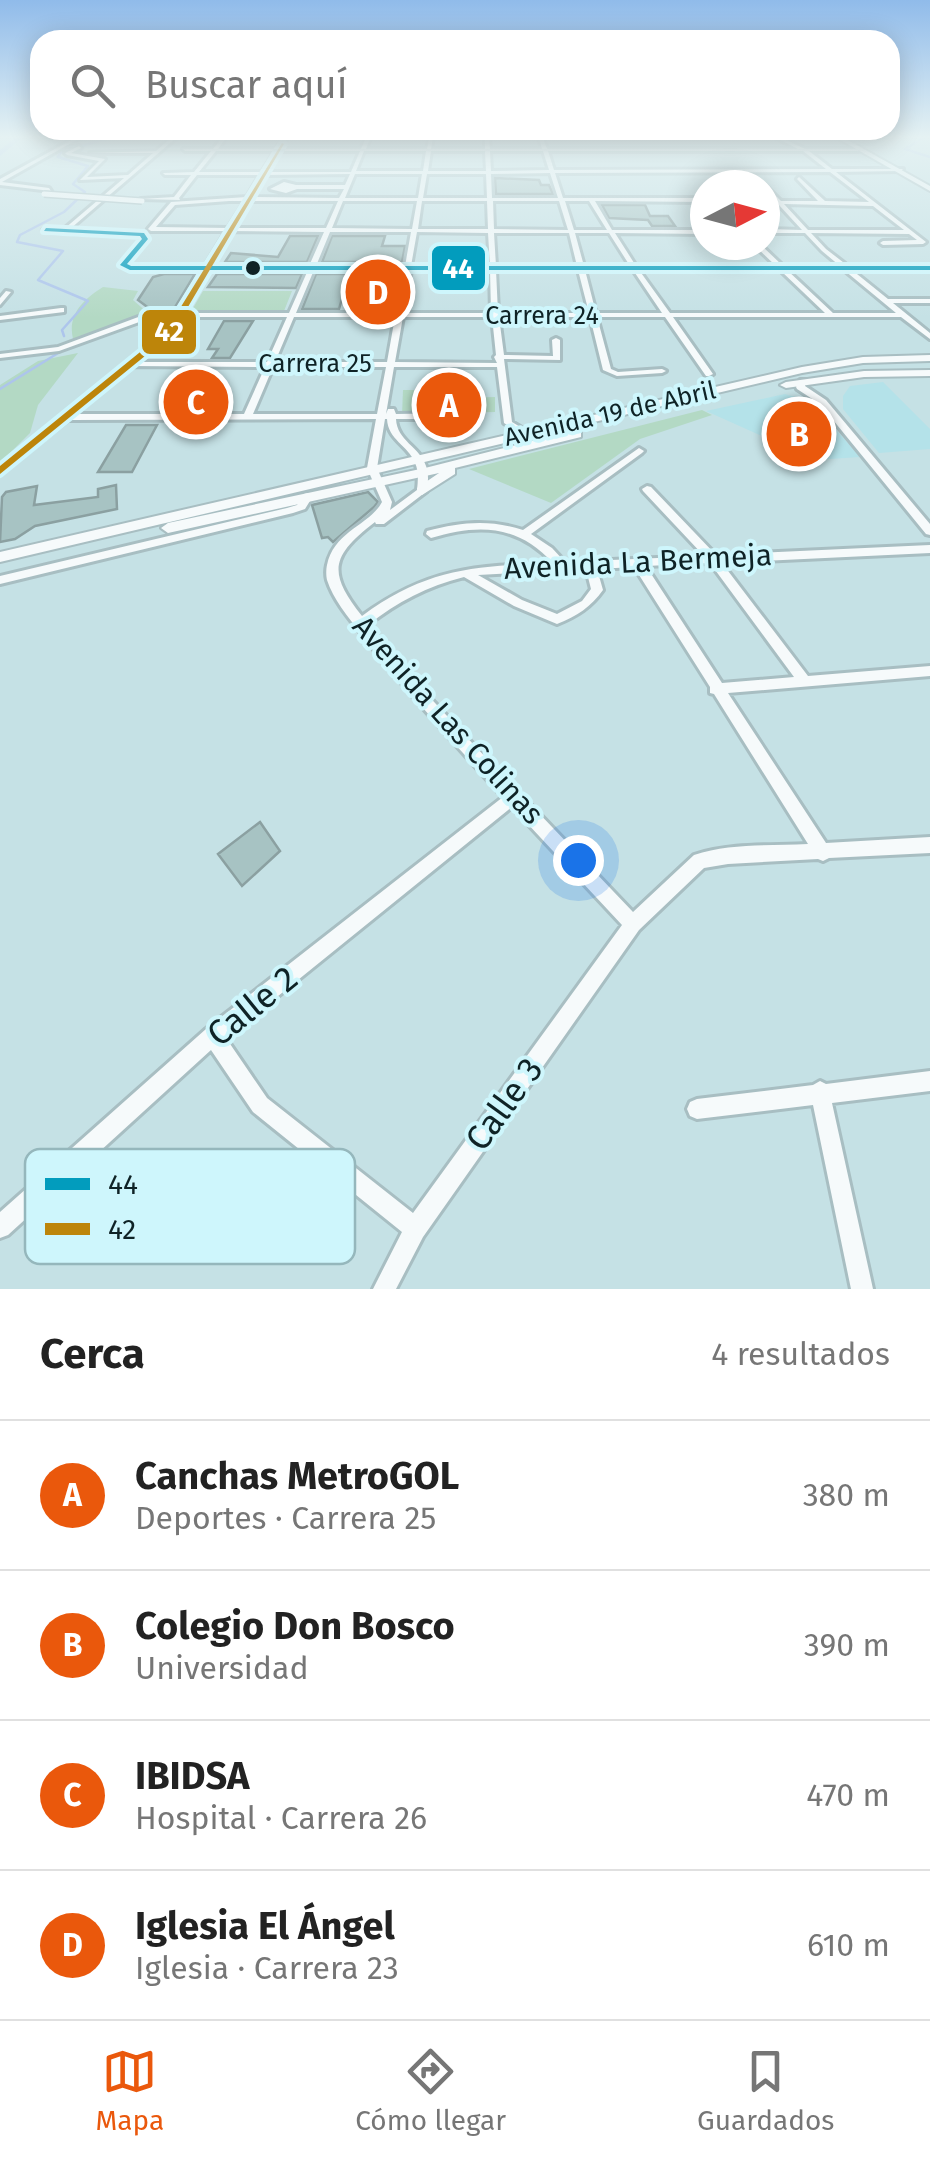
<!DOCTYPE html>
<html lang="es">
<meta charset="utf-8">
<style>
:root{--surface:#fff;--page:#f2f2f2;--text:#222;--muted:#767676;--line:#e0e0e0;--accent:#ea580c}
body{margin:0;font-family:"Fira Sans",sans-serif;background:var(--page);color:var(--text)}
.compass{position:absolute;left:690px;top:170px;width:90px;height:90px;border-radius:50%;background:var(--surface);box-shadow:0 5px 25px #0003;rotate:84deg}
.you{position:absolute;left:578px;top:860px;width:35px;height:35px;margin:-25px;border:8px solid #fff;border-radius:50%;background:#1a73e8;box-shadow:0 0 0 15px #1a73e833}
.badge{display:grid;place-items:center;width:65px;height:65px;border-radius:50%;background:var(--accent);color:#fff;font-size:32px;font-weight:700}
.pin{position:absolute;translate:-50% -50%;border:5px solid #fff;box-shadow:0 2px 10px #0006}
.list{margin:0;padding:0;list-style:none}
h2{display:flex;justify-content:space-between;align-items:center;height:130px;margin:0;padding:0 40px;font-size:42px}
h2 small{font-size:32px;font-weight:400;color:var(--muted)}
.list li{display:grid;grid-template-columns:65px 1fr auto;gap:30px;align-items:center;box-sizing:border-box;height:150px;padding:0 40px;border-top:2px solid var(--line)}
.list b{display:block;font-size:38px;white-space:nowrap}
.list p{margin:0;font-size:32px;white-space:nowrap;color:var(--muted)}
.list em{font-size:32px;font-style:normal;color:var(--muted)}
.icon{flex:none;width:55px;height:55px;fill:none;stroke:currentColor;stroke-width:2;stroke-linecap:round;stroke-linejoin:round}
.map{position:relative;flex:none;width:930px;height:1289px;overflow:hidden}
.search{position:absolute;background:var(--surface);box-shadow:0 5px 25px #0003;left:30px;right:30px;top:30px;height:110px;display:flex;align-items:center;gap:25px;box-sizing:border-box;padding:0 35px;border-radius:30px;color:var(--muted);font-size:38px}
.sheet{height:730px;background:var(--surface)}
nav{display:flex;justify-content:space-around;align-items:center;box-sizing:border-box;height:140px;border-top:2px solid var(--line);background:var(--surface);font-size:28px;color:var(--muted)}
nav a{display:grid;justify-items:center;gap:5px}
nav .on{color:var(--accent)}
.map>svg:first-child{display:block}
.built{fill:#b4e2e9}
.green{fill:#b3d9c4}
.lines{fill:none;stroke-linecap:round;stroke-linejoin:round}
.stream{stroke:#adc5ec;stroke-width:2.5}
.river{fill:#adc5ec;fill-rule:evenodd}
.building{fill:#a7c3c3;stroke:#8ba0a1;stroke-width:2.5}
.street-casing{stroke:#a8bec2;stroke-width:6}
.secondary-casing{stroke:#a8bec2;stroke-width:4}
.street{fill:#f6fafb;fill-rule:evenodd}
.secondary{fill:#f6fafb;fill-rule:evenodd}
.street-bridge-casing{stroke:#a8bec2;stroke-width:8;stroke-linecap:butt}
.street-bridge{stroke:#f6fafb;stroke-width:5}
.bus-1-casing{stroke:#cef6fc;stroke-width:8}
.bus-2-casing{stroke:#cef6fc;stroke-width:8}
.bus-1{fill:#029cbd;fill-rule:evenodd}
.bus-2{fill:#bd850a;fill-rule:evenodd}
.bus-dot{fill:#0f2326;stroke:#cef6fc;stroke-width:4}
.labels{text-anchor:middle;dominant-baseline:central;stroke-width:8;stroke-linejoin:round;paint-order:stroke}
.far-street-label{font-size:25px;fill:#0f2326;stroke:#cef6fc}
.street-label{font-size:30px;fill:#0f2326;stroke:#cef6fc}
.near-street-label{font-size:35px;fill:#0f2326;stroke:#cef6fc}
.key{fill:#cef6fc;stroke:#95b7bc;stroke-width:2.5}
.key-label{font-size:28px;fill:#0f2326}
.line-badge{stroke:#cef6fc;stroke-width:4}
.badge-label{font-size:28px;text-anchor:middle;font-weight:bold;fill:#fff}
</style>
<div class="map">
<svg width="930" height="1289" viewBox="0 0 930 1289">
<rect width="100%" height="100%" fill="#c5e1e5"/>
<path class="built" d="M883,382L930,429V449L879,453L843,409V396L850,386Z
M785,394L812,402L860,457L815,460L706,411Z"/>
<path class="green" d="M103,287L138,291L133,300L148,313L73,339C67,314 84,299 103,287Z
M203,291H292L284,311L192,310Z
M78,353L38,405L30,433L0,463V385L38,361Z
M403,390H462L463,398L495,397V412L402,414Z
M702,410L712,415L640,439L551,503L469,469Z"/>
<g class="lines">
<path class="stream" d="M923,138L905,149L930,157
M64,336L62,330L88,301L38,280L63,251L17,242L20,235L64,212L85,192L73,184L88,166L58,157L61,152L109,138
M0,389L63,350"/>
<path class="river" d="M15,138H22L0,156V150Z"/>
</g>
<path class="building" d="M495,178L539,180L541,185H549L553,194H496Z
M602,205H645L650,216H668L675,226H652L648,220L609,218Z
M290,236H318L307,262H225L231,253L278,257Z
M332,236H385L382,246H405L402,262H322Z
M164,274H195L174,309H150L138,300L153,277Z
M217,274H302L296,288L208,287Z
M316,274H349L339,309H302Z
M224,321H253L230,358H212L218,349H208Z
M192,391H225L215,410H182Z
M126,425H157L132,472H98Z
M116,485L117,509L35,526L15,539L0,542L2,497L6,492L37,486L34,505L98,497V489Z
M368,492L378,502L374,507L333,542L328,537L322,538L312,505Z
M260,822L280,851L242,886L218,854Z"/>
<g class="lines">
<defs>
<path id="street" d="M75,138H80L2,182L49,188L51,191L0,185V179Z
M171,138H176L70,229L144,233L148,239L127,264L131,266H205L226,231H151L148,229L171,202L247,197L260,175H197L179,198L180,200L141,199L174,197L191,175H165L163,173L194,172L211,151H185L183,149H213L222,138H226L218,149H276L283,138H287L281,149H361L366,138H370L366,149H427L429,138H433L431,149H485V138H489L490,149H542L539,138H543L547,149H798L777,138H782L805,149H860L858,151H809L832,169H903L901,171L836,172L926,242L923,244L883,245L880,243L883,241L917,240L909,234L811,233L826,249L848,266H930V270H852L888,299H930V303H893L930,333V339L901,317H673L713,374L709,376H706L665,317H597L611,369L618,372L662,369L666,371L662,373L617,376L603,370L590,317H499L504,355L553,356L552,340L556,338L560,340V360L504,359L512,422L527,431V435L524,436L504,423L497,367H394L386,414L388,409H394L396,414L458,413L462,416L458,419H396C397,441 420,447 426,466C429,474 428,483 427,491L384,524H376L375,522C331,556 327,572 362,616C427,568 475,566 553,563C517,524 478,524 431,538L426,534L427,531C461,522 489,519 523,530L639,448L644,451L642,453L531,534L552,548L565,562L704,556L643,491L642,489L647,486L651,487L716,555L930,545V553L722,563L808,676L930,666V676L728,693L826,843L930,837V853L829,858L823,861L818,859L728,864L704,868L639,930L423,1237L396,1289H373L402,1232L253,1112L211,1050L8,1235L0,1238V1212L206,1029L503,797C454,743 405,690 360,632C348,617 333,599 327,580C326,576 326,569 327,565C334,531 370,525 382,502L367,468L376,419L68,420L0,474V466L166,331L174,317H153L59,351L0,358V354L58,347L149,313H177L203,270H130L121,266V264L142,239L140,236L46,232L43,230L46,228L64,229L124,178L80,180L99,161L67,155L65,153L79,146L81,148L71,153L105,159L87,177L128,175L153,153H90L156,151ZM216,151H275L262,172H199ZM279,151H360L351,172H267ZM364,151H426L423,171H356ZM431,151H485L486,171H428ZM490,151H543L549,170L491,171ZM548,151H803L826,169L554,170ZM830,172L869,202L825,201L799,177L797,179L818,201H781L765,185V190L775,201L765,200V204H778L802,230L765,229V233H805L822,251L840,266H783L761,245H754L776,266H636L615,233L705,234V230H612L595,201L705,202V198H563L555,173ZM550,173L558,198H492L491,174ZM350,174L345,185H296L284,182L270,189L286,193L297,189H344L339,198L252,197L265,175ZM355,174H422L418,198H345ZM427,174H486L487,198H423ZM229,201H245L228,228L156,227L175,205ZM250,201H338L326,228H234ZM343,201H417L412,229L332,228ZM422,201H487L488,229H418ZM493,201H559L568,230L494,229ZM565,201H589L607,230H574ZM784,204L873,206L904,230H808ZM232,231L324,232L309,266H212ZM330,232H411L405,266H316ZM417,232L488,233L490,266H411ZM494,233H569L577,266H496ZM575,233H609L630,266H584ZM209,270H308L289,313H184ZM314,270H404L396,313H296ZM411,270H490L491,313H403ZM496,270H578L589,313H498ZM585,270H633L662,313H596ZM639,270H780L825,313H670ZM787,270H844L896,313H833ZM181,317H287L267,362H138L172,334ZM294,317H395L387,362H275ZM403,317H492L496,355L494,357L497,363L395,362ZM132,366L265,367L244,414H74ZM273,367H386L377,414H253ZM385,419H387C388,440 408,445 415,463C419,471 418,481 417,490L390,510L392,502L377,468ZM710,563L794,677L722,683L646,566ZM634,567L710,687V693L714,694L808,844C771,846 730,843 694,855L633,912L473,744L423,690L368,625C397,602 428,586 464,577L514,606L557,624C577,616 591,607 603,590L597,569ZM586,569L591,589L582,601L557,614L522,600L478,575ZM512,807L622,925L413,1213L267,1098L226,1038Z
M6,291L11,292L0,305V298Z
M61,308H64V312L0,320V316Z
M800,380H806L805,386L826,400L930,524V535L926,534L820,404L797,389L796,387Z
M308,493L313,496L305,509L293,513L0,584V576L287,508L297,505L304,494Z
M930,1071V1091L832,1103L873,1289H851L813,1105L697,1119L690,1116L687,1109L690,1102L697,1099L813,1085L820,1081L826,1084Z"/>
<path id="secondary" d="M837,138H844L930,186V191Z
M930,355V361L863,363L802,373L0,562V552L802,367L863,357Z
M930,370V376L864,377L786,388L780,385L786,382L864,371Z
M576,430L581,431V437L455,468V474L422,495L417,494V488L439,473L168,533L161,528L168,523L425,468Z"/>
</defs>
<use href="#street" class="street-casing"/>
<use href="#secondary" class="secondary-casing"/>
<use href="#street" class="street"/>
<use href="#secondary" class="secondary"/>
<defs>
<path id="street-bridge" d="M44,194L142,201"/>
</defs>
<use href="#street-bridge" class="street-bridge-casing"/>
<use href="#street-bridge" class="street-bridge"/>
<defs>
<path id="bus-1" d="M46,228L144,233L148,239L127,264L131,266H930V270H130L120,265L142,239L140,236L44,231Z"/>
<path id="bus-2" d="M282,143L284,144L172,334L0,474V466L166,331Z"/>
</defs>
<use href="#bus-1" class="bus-1-casing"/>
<use href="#bus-2" class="bus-2-casing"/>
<use href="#bus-1" class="bus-1"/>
<use href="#bus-2" class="bus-2"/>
</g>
<linearGradient id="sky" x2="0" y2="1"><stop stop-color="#90bbea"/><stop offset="0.43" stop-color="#e5f2f3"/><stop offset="1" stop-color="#e5f2f3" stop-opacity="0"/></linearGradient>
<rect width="930" height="318" fill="url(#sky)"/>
<circle class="bus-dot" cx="253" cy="268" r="9"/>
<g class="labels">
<g class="far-street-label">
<text x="542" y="316">Carrera 24</text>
<text x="315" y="364">Carrera 25</text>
<text transform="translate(610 414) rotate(-13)">Avenida 19 de Abril</text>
</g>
<g class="street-label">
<text transform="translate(638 562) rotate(-3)">Avenida La Bermeja</text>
<text transform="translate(448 720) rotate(48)">Avenida Las Colinas</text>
</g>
<g class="near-street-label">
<text transform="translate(252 1006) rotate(-39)">Calle 2</text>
<text transform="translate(504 1104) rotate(-54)">Calle 3</text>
</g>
</g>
<rect x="25" y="1149" width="330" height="115" rx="15" class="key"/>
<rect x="45" y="1178" width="45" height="12" fill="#029cbd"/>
<rect x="45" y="1223" width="45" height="12" fill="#bd850a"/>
<g class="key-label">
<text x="108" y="1194">44</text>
<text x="108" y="1239">42</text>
</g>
<g class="line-badge">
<rect x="430" y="244" width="57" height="48" rx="10" fill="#029cbd"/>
<rect x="140" y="308" width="58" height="48" rx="10" fill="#bd850a"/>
</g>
<g class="badge-label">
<text x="458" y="278">44</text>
<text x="169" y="341">42</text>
</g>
</svg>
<svg class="compass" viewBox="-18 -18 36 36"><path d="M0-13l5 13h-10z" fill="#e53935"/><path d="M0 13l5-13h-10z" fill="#767676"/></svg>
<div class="you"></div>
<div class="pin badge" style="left:449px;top:405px">A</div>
<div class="pin badge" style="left:799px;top:434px">B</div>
<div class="pin badge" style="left:196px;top:402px">C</div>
<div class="pin badge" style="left:378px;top:292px">D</div>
<div class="search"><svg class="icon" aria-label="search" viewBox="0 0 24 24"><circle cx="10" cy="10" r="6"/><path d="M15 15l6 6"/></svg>Buscar aquí</div>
</div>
<section class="sheet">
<h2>Cerca<small>4 resultados</small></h2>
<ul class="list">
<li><span class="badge">A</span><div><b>Canchas MetroGOL</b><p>Deportes · Carrera 25</p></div><em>380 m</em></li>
<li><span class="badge">B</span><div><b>Colegio Don Bosco</b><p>Universidad</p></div><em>390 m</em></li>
<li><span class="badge">C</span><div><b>IBIDSA</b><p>Hospital · Carrera 26</p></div><em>470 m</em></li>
<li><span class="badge">D</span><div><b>Iglesia El Ángel</b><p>Iglesia · Carrera 23</p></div><em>610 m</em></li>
</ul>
</section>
<nav>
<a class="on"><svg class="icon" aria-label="map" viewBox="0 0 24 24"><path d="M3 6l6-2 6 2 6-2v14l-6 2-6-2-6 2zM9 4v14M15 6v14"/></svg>Mapa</a>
<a><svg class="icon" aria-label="directions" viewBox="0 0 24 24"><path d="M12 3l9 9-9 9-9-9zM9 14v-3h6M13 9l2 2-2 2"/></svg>Cómo llegar</a>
<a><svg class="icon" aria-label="saved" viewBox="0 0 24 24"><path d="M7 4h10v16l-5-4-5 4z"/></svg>Guardados</a>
</nav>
